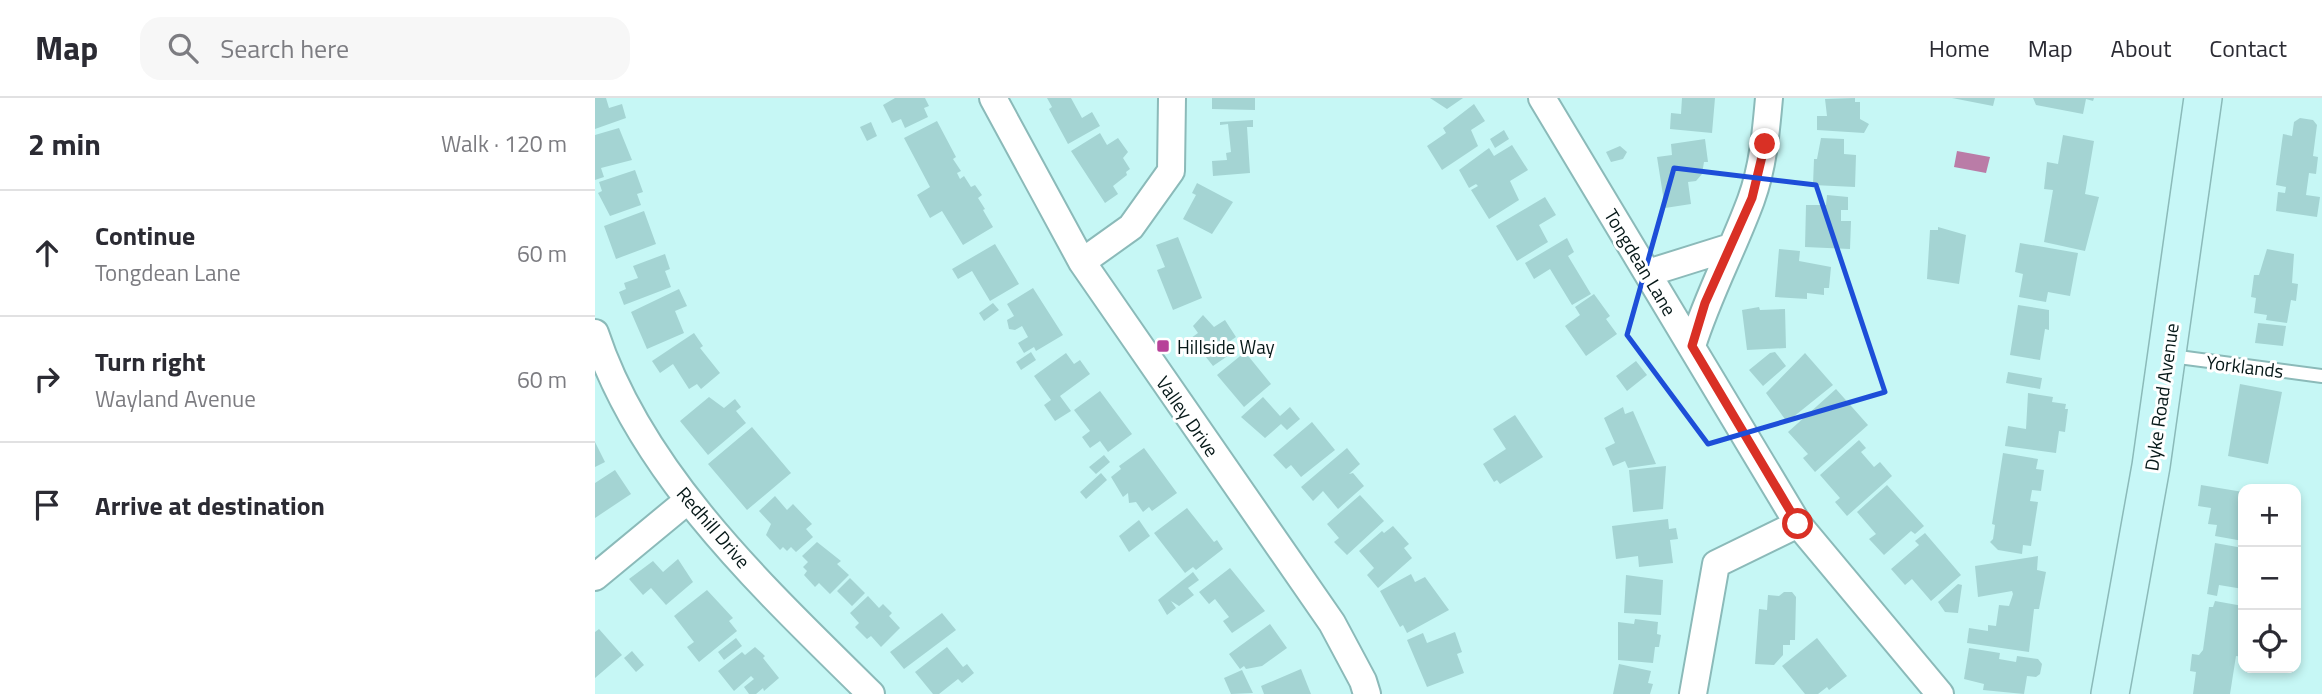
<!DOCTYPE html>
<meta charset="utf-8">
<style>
:root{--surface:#fff;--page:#f7f7f7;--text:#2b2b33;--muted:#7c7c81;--line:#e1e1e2}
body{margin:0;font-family:"Titillium Web",sans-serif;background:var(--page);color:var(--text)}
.controls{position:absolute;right:21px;bottom:21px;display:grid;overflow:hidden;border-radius:14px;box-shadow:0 4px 10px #0003}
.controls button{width:63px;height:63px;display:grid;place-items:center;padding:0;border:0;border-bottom:2px solid var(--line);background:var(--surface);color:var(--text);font:35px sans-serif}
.stop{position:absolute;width:21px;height:21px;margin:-16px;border:5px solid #d93025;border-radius:50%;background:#fff}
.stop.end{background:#d93025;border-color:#fff;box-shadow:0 2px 7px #0008}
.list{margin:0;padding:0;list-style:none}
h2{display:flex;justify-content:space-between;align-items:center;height:91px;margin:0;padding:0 28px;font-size:30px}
h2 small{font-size:23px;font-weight:400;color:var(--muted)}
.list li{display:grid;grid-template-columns:46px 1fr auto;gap:21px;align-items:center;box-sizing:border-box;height:126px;padding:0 28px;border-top:2px solid var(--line)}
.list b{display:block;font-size:26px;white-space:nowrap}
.list p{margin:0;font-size:23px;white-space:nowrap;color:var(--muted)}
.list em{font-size:23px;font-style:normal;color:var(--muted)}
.icon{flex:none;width:38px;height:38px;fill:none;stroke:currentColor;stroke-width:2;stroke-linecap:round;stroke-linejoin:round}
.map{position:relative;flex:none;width:1727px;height:596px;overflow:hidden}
header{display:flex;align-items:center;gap:42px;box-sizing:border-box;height:98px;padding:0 35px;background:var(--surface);border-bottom:2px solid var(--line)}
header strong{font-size:33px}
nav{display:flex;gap:38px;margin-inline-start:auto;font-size:24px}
.search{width:490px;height:63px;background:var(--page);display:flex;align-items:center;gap:18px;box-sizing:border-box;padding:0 24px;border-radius:21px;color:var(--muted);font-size:26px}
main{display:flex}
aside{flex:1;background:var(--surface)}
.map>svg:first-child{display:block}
.water{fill:#ba7ca7}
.building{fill:#a4d4d3}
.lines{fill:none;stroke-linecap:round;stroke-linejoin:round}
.lane-casing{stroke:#8bbab9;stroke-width:16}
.street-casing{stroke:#8bbab9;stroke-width:30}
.secondary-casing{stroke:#8bbab9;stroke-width:40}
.lane{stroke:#fff;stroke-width:12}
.street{stroke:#fff;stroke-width:26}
.secondary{stroke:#c7f7f7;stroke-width:37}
.route{stroke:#d93025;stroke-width:9}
.marked{fill:none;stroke:#1d4ed8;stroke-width:5;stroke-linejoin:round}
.poi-dot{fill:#b74299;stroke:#fff;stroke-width:2.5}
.labels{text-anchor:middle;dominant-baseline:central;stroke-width:6;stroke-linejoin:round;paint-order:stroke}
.street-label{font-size:19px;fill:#061818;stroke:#fff}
.poi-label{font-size:19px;fill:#061818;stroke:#fff;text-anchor:start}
</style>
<header>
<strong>Map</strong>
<div class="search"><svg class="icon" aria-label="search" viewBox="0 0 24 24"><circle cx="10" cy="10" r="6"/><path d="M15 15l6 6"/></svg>Search here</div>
<nav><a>Home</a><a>Map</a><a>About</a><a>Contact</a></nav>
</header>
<main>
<aside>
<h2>2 min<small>Walk · 120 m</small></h2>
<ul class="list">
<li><svg class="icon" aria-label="ahead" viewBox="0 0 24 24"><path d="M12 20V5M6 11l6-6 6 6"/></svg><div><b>Continue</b><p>Tongdean Lane</p></div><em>60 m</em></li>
<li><svg class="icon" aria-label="right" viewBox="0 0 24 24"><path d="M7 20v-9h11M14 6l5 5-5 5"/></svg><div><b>Turn right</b><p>Wayland Avenue</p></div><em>60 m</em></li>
<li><svg class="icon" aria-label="arrive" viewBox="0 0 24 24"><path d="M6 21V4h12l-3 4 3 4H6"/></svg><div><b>Arrive at destination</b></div></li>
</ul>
</aside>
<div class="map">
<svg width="1727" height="596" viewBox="0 0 1727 596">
<rect width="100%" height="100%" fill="#c6f7f5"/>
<path class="water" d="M1362,53L1395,59L1391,75L1359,69Z"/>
<path class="building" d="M0,0H11L14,10L27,6L31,20L0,31Z
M300,0H330L334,8L329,10L333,19L310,30L306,21L297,25L288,7Z
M452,0H476L487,20L497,14L505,28L473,46L454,11L457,9Z
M617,0H660V12L617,11Z
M835,0H868L852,11Z
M1087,0H1120L1117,35L1075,31L1076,15L1086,16Z
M1260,0V4H1265V21L1274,26L1269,35L1222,32V18H1232L1230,1Z
M1357,0H1400L1398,8Z
M1438,0H1499L1498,3L1491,1L1488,16L1441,7Z
M879,6L890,23L876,32L883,48L847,72L832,48L851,35L848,30Z
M1705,20L1718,22L1722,27L1718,58L1723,59L1721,76L1714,75L1711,97L1725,99L1722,119L1681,113L1683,94L1690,95L1691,89L1681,87L1688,36L1697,38L1699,24Z
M658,22V29H652L655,75L618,78L617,63L632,62L631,55L636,54L633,26L625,27V24Z
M342,23L361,59L358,61L366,73L362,75L365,81L369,78L376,89L380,87L387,97L383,100L390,111L388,112L398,129L368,147L347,113L335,120L322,97L335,89L309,40Z
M276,24L282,38L272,43L265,29Z
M24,30L37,62L6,70L9,79L0,82V37Z
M909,32L914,41L900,50L895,41Z
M505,35L512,47L523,40L533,54L528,60L535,71L531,74L532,77L518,88L523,96L510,105L476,53Z
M1468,37L1499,43L1490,96L1504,99L1490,153L1449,144L1458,92L1449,91L1452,64L1463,66Z
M1226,40L1249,41V56L1261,57L1260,89L1218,87L1219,61H1222Z
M1110,41L1113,64H1109L1107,76L1101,83L1093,84L1096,106L1070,110L1062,59L1077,57L1076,46Z
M917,47L933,72L915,83L924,102L894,121L876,92L883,88L881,86L874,90L864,72L894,50L899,58Z
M1025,48L1032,54L1028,61L1016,64L1011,54Z
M40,72L48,94L42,96L46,107L15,118L3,95L7,93L4,84Z
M602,85L638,104L617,136L588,121L601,97L597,95Z
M1232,97L1253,99V112H1246V123H1256L1255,151L1210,149L1211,107H1231Z
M950,99L961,117L944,127L953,144L922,163L901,128Z
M49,113L61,146L21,161L9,128Z
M1343,129L1371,137L1364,186L1332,181L1335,132H1343Z
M583,139L607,200L578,212L562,172L570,169L561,147Z
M972,140L979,154L973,158L996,196L977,207L955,171L939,181L930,165Z
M1425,145L1483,155L1475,198L1453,194L1451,204L1424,199L1428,176L1420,174Z
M400,146L424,186L395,203L377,173L363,181L357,171Z
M1184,151L1205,153L1204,163L1236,169L1234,190H1229V197L1212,195V201L1180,199Z
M1672,151L1699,156L1697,185L1703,186L1701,203L1696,202L1692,225L1671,222L1672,217L1659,215L1661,200L1656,199L1659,177H1664Z
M70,156L75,171L70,173L76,189L29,207L24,194L31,191L29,185L43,180L38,168Z
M438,190L468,237L441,253L439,249L429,255L423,245L433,239L427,228L420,232L414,231L412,222L419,218L412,206Z
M84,191L92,208L80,213L89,235L52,251L36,214Z
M999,196L1015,218L1011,221L1022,236L991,258L970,228L985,217L980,209Z
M398,205L404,212L389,223L384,215Z
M1423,207L1454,212V232L1450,231L1445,262L1415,257Z
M1164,209L1165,212L1190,211L1191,250L1152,252L1147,212Z
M608,217L619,229L630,222L641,239L631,246L637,255L618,268L596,240L603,235L598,228Z
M1663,225L1691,228L1688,248L1660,245Z
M99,235L108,248L105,250L125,275L106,291L102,286L94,291L78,266L65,275L57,263Z
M436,254L441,262L426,272L421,264Z
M650,254L676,286L649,309L622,277Z
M1180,254L1191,268L1168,288L1154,272L1175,255Z
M471,255L479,266L485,262L495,276L465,298L476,313L460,323L449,307L456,302L439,278Z
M1210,255L1238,287L1192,324L1171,295Z
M1041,263L1052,277L1032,293L1021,278Z
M1413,274L1447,280L1445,291L1411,285Z
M1645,286L1687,294L1673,366L1633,358Z
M1241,291L1273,327L1220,374L1208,360L1213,356L1193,334Z
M505,293L537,336L513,354L505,343L495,350L487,339L495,333L479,312Z
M1433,295L1458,299L1457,304L1471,306L1470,311H1473L1470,334L1464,333L1461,355L1410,348L1413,328L1431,331Z
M114,299L129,310L140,301L146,309L141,313L151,325L113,357L85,323Z
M668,299L685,318L695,309L705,321L692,332L686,326L670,340L646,319Z
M1028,309L1030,316L1038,313L1061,366L1033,370L1030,363L1018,368L1010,350L1020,345L1009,320Z
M920,317L948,359L905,386L902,382L899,384L888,366L911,351L898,331Z
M717,324L740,352L706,379L696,367L691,371L678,357Z
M157,329L196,375L152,412L113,366Z
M1264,342L1271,350L1266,354L1279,369L1285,364L1297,378L1252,418L1240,404L1245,400L1225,377Z
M0,344L10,364L0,369Z
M549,350L582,395L557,413L554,409L548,414L541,404L534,405L533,395L528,399L516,379L526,371L524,368Z
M752,350L765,366L754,376L758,375L769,388L743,411L728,393L718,403L706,389Z
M1408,355L1443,361L1441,371L1449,372L1446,393L1437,392L1435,403L1443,404L1436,448L1428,447L1427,456L1403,452L1395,444L1398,441L1400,427L1397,426Z
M509,357L515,364L501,376L494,369Z
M1071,368L1068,411L1038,414L1034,372Z
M20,372L36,396L0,420V385Z
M506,375L512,382L491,401L485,394Z
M1292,387L1329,428L1320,436L1316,433L1289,457L1274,441L1281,436L1262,414Z
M1606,387L1648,394V443L1620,438L1622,427L1613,426L1616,410L1603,408Z
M765,397L789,423L752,457L739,444L744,440L732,426Z
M180,398L192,412L198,406L217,426L211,431L218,439L201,454L196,449L192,453L188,449L185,452L171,437L176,426L164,413Z
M592,410L619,444L622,442L628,451L601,472L598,469L590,475L559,435Z
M1073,421L1074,431L1081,430L1083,441L1075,442L1078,465L1044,469L1043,458L1021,461L1017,428Z
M544,422L555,438L534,454L524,438Z
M798,428L814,446L809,450L817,460L783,490L772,477L779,470L764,453L787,433L789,435Z
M1330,435L1366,477L1336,503L1317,481L1310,487L1296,471L1324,447L1320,443Z
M222,444L246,463L242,466L254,477L235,496L224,485L220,489L209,477L212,473L208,469L213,464L207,458Z
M1620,445L1648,450V491L1624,487L1622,498L1612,496Z
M1443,458L1442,472L1451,474L1444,511H1439L1434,554L1372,545L1374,530L1393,533V527L1401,528L1404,507L1414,508L1418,496L1417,493L1383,499L1380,468Z
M83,461L98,484L71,507L56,490L48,497L34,481L58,463L68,474Z
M635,470L670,513L637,535L628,523L634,519L620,501L614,506L604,494Z
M598,474L604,482L593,490L599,497L584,508L576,503L581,510L572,517L563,502Z
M816,476L820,484L830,479L854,512L812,535L808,527L805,529L785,493Z
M1031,477L1068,482L1066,517L1029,515Z
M255,480L270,495L257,508L242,493Z
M1363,486L1367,487L1363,515L1350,514L1343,504Z
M112,492L138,520L134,523L142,533L104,564L92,549L99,544L79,518Z
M1189,494H1197L1201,499L1200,542H1195V547H1188V557L1179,567L1160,566L1164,511L1172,512L1173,497L1184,498Z
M273,498L284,510L288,506L297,515L294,518L305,530L286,549L276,538L272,541L260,529L264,525L255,515Z
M1620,503L1648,508V559L1641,558L1635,596H1598L1601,574L1595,573L1597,556L1604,557L1608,552L1614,509H1618Z
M347,515L361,532L309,571L295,554Z
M1040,521L1063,524L1062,536L1066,537L1064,549H1060L1058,565L1023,562V524L1039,526Z
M675,526L692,550L667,568L651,571L649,568L645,571L634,556Z
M4,531L27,557L0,580V534Z
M860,534L867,554L862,556L869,575L832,589L812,542L828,535L832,545Z
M141,540L147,548L129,562L123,554Z
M1222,540L1252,578L1234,592L1232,589L1223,596H1210L1187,568Z
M160,549L170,558L168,560L184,580L169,593L168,590L161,596H154L149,589L159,581L156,578L139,593L123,573L147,554L150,557Z
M352,549L368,569L372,566L379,575L367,585L363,581L344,596H338L320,574Z
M1374,550L1405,555L1404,561L1421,564L1422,558L1443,561L1447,566L1445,576L1441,579L1432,578L1429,596L1388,592L1389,586L1369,581Z
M37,553L49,567L41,574L29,560Z
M1024,566L1056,573L1053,585L1058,586L1055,596H1018Z
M706,571L716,596H669L666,588Z
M647,572L658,595L636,596L629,580Z"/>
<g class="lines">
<defs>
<path id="lane" d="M1576,258L1727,278"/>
<path id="street" d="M398,0L487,164L737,525L768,583L772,596
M947,0L1203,426L1345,596
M487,164L536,129L576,73L577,0
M1053,175L1136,149
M0,235C47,378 172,493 276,596
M1097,248C1113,197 1138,151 1156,102C1168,69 1171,34 1174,0
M0,479L92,403
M1098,596L1121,466L1203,426"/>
<path id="secondary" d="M1515,596L1556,368L1608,0"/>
</defs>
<use href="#lane" class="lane-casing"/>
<use href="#street" class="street-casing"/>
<use href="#secondary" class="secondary-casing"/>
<use href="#lane" class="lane"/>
<use href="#street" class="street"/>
<use href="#secondary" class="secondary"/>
</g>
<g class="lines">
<path class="route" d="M1170,46L1157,100L1110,205L1097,248L1203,426"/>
</g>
<path class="marked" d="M1079,70L1221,87L1290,294L1113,346L1032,237Z"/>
<rect class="poi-dot" x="561" y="241" width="14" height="14" rx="3.5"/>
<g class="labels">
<g class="street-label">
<text transform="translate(1046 164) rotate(59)">Tongdean Lane</text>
<text transform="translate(1650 268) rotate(7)">Yorklands</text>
<text transform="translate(1566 299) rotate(-82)">Dyke Road Avenue</text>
<text transform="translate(593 318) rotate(55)">Valley Drive</text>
<text transform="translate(119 429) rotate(49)">Redhill Drive</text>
</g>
<g class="poi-label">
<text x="582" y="248">Hillside Way</text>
</g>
</g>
</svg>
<div class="controls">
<button>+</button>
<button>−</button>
<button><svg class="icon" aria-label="locate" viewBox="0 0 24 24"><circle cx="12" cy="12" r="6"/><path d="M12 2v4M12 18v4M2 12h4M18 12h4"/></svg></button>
</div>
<div class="stop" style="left:1203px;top:426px"></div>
<div class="stop end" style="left:1170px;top:46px"></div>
</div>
</main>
